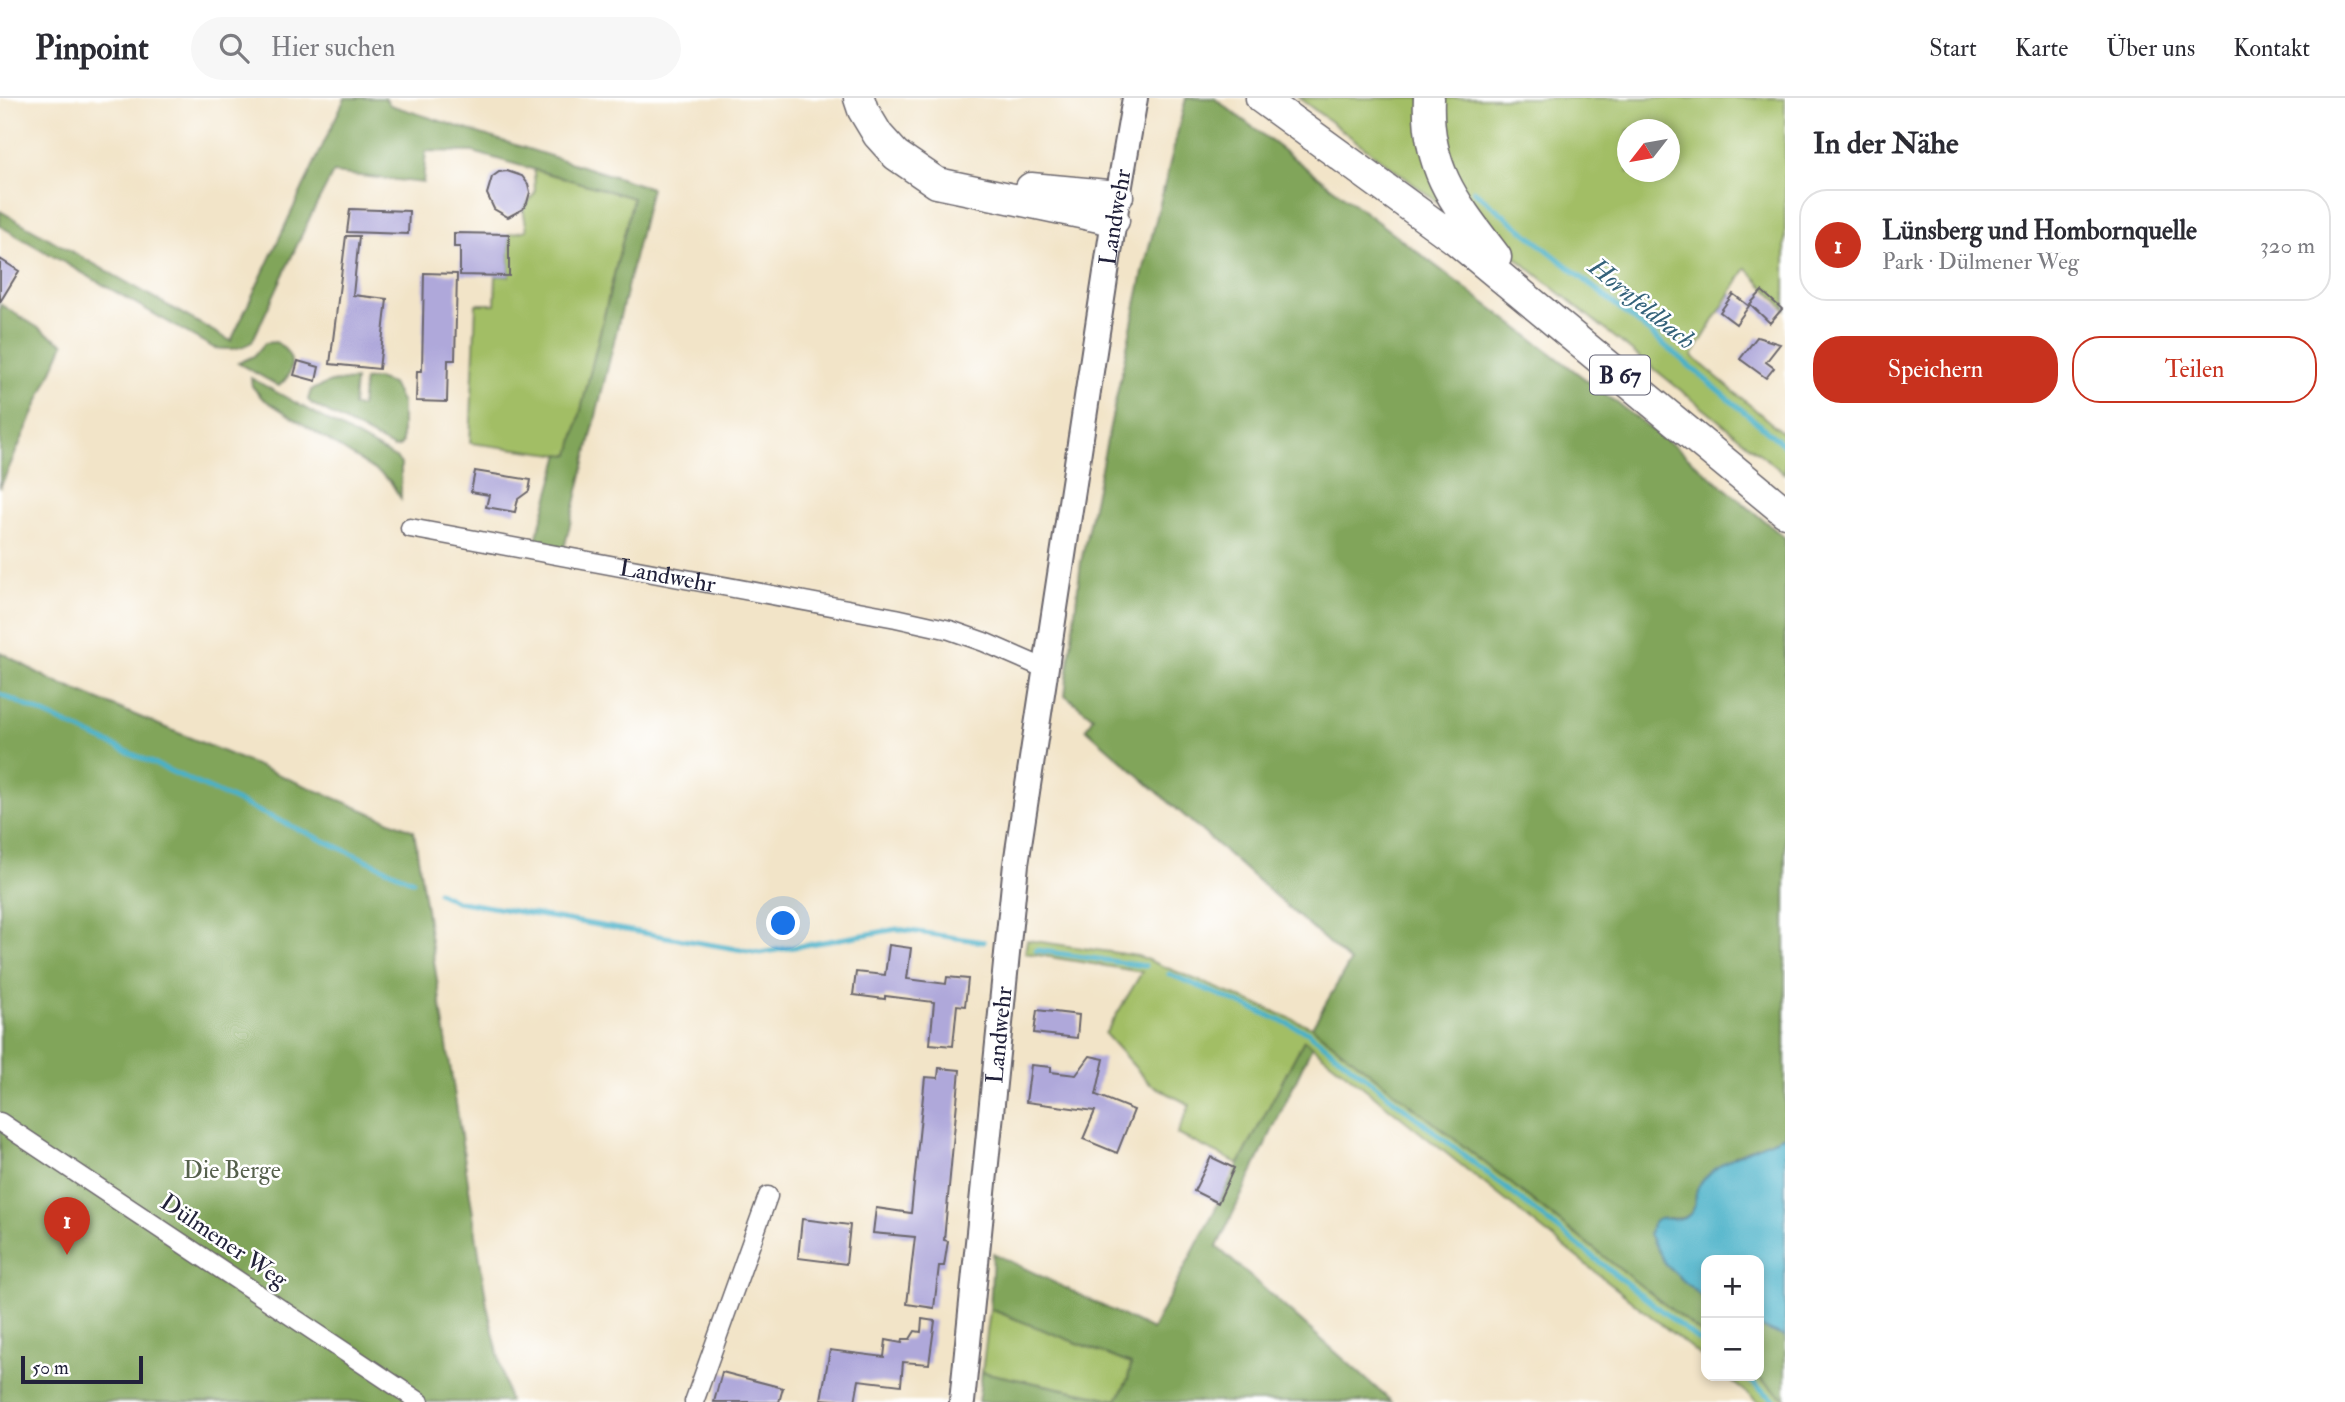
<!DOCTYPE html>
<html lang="de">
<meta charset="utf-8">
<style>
:root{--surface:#fff;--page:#f7f7f7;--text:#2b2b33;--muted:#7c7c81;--line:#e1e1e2;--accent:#c8321e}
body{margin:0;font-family:"IM FELL Double Pica",serif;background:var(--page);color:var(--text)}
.controls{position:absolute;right:21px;bottom:21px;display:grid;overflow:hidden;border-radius:14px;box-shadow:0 4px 10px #0003}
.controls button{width:63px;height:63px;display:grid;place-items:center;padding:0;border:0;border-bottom:2px solid var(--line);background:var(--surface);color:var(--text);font:35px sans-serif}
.compass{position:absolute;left:1617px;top:21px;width:63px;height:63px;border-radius:50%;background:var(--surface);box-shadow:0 4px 10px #0003;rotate:239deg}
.scale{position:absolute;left:21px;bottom:18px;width:122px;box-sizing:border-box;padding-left:7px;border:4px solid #22223b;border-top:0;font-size:19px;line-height:24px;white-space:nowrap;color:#22223b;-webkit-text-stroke:5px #fff;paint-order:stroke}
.you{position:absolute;left:784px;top:826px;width:24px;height:24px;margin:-18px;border:5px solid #fff;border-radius:50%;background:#1a73e8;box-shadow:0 0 0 10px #1a73e833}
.badge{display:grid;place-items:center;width:46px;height:46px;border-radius:50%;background:var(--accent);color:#fff;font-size:23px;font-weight:700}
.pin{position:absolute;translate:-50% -58px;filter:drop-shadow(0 2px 4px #0008)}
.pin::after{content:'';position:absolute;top:37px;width:24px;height:21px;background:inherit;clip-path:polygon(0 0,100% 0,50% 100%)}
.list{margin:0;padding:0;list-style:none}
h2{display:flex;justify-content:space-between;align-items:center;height:91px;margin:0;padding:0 28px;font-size:30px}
h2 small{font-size:23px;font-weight:400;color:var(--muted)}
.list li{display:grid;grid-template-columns:46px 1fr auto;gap:21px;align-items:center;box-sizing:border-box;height:112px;margin:0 14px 14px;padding:0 14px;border:2px solid var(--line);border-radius:28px}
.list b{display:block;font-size:26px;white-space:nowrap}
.list p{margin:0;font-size:23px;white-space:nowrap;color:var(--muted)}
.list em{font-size:23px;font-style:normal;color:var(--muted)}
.actions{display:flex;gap:14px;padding:21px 28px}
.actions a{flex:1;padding:16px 0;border:2px solid var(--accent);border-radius:28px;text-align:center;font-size:24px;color:var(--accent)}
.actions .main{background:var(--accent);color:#fff}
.icon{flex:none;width:38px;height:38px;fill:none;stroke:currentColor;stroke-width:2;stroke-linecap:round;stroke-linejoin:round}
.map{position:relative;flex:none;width:1785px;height:1304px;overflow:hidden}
header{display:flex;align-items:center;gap:42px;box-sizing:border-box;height:98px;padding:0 35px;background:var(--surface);border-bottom:2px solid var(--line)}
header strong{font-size:33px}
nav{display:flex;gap:38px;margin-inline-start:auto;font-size:24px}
.search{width:490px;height:63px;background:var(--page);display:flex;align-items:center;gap:18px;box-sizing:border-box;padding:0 24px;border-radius:38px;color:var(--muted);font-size:26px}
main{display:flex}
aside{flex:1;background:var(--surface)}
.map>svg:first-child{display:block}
.green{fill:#a2be65;stroke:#627050;stroke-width:2;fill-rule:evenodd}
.forest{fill:#81a55a;stroke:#52644a;stroke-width:2}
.water{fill:#49b1c8;stroke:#366a82;stroke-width:2}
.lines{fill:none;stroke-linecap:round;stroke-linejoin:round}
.stream{stroke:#49b1c8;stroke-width:5}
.building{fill:#afa8da}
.minor-casing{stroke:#6b666c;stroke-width:21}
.secondary-casing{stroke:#6b666c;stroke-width:28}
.trunk-casing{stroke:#6b666c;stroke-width:33}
.minor{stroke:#fff;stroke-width:18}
.secondary{stroke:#fff;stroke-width:24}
.trunk{stroke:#fff;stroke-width:30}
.labels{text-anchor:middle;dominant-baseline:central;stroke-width:5;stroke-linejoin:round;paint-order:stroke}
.shield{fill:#fff;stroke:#646476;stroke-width:2}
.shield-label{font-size:23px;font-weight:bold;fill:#22223b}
.street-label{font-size:24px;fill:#22223b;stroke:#fff}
.park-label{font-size:24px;fill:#55604c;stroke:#fff}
.water-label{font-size:26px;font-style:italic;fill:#34627a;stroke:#fff}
</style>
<header>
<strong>Pinpoint</strong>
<div class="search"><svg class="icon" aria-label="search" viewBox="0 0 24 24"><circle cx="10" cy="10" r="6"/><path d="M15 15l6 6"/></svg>Hier suchen</div>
<nav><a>Start</a><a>Karte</a><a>Über uns</a><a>Kontakt</a></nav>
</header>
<main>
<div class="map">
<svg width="1785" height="1304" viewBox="0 0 1785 1304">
<rect width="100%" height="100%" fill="#fff"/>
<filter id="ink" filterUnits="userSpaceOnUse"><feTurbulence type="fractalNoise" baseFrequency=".0143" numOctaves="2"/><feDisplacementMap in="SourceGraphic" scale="14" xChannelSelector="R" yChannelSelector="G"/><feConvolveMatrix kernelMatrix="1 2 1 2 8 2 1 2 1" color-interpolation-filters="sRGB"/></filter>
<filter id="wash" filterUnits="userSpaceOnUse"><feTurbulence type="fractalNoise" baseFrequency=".00686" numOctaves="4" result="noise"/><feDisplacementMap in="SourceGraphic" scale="28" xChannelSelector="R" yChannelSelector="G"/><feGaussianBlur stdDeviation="1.57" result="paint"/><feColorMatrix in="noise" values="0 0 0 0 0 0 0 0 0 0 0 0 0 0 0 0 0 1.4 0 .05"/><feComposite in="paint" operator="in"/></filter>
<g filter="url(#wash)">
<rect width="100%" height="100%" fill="#f2e4c8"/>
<path class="green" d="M1299,0H1421L1443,108Z
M1436,0H1785V211L1746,170L1692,258L1785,337V376L1500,147L1454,87ZM1628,32H1670V74H1628Z
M534,71L634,100C610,185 592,272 570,358L470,345L476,206H495L496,178H509V136L527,132L523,111L535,95Z
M1027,842L1138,858L1312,929L1706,1239V1262L1304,942L1239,1066L1177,1036L1190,1007L1150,986L1105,936L1142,874L1025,855Z
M990,1211L1131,1266L1128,1281L1117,1302L982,1274Z
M1725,1278H1756L1785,1301V1304H1758Z"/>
<path class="forest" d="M345,0H385L390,7L651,90L563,455L534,449L560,356L570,357L633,100L473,54L426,53L423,85L333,75L310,119L252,244C238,252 229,252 214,250L0,128V113L231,243Z
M1186,0H1214L1679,352L1785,440V1037L1736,1057L1697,1091C1694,1113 1693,1123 1668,1120L1666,1167L1706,1203V1239L1312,929L1350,864L1086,631L1093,619L1065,597L1081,464L1143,174Z
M0,206L64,246L0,390Z
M276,244C295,256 297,273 279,288L238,265L254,258L265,245Z
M251,280L397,361L401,366V401L390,383L381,376L262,300L252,288Z
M377,281L392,286L402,305V345L399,349L394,350L312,306L308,302L311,292L331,284L355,282L353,308L361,309L364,282Z
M0,554L51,582L414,733L487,1207L509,1304H0Z
M1304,942L1312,948L1217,1149L1392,1304H978L982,1274L1117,1302L1128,1281L1131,1266L990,1211L993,1155L1152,1232Z
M1759,1228L1785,1239V1301L1756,1278H1759Z"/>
<path class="water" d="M1785,1037V1239L1759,1228V1162H1706V1203L1666,1167L1649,1136C1656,1107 1675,1130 1689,1117C1698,1110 1693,1096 1699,1087C1717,1061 1758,1049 1785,1037Z"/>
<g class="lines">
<path class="stream" d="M1474,93L1638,225L1785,348
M0,596L413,783
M438,794L456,803L760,855L897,831L984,844
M1036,852L1145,868
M1169,876L1308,934L1706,1248
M1744,1278L1777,1304"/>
</g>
<g id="blocks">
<path class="building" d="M507,73L522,78L528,86L530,94L527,105L523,111L508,119L494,111L487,96L492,79L499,74Z
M350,111L409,113L408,136L347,134Z
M454,135L509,136V178L460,177V149H454Z
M346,138H359L353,197L387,201L379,271L330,266Z
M0,161L19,173L0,204Z
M424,175L457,176L455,262H448L447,304L416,303L417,273H422Z
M1762,193L1782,211L1770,225L1750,206Z
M1733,196L1749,208L1736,226L1720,214Z
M1757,239L1780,246L1766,264L1774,270L1766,280L1740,261Z
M298,263L319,269L316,283L294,277Z
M475,373L531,382L529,393L518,401L515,414L486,409L489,397L471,394Z
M889,847L911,850L907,881L946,886L947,879L968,881L965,908L957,907L953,948L930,946L934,904L885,898V901L853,897L856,874L885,877Z
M1037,912L1079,917L1077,940L1034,935Z
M1090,958L1104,961L1096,997L1134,1012L1117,1055L1083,1041L1095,1013L1026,1004L1031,967L1051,969V974L1076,977Z
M939,970L960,972L944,1142L948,1143L944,1168H939L934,1210L907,1206L915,1139L873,1135L876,1110L911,1115L925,979L938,980Z
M1211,1059L1234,1070L1218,1105L1194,1093Z
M802,1121L850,1127L846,1166L798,1160Z
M922,1221L935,1223L929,1266L903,1264L901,1287L859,1282L855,1304L821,1301L830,1252L884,1259L886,1242L902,1245L903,1241H910L915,1233L921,1234Z
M722,1274L783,1290L779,1304H714Z"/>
</g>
</g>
<g filter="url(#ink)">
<use href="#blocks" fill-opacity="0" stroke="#6b666c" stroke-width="2"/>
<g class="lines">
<defs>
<g id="minor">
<path id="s1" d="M410,430L896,520L950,532L984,544L1046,571"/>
<path d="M0,1024L420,1304"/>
<path d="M694,1304L768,1098"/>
</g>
<g id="secondary">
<path id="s2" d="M962,1304L1016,766L1114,122L1135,0"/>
</g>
<path id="trunk" d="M859,0L863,12L878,37L896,57L937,85L1114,122
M1261,0L1455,141L1785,414
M1429,0C1426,71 1455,105 1496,159
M1031,90L1118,98"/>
</defs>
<use href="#minor" class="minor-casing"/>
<use href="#secondary" class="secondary-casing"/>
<use href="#trunk" class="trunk-casing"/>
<use href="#minor" class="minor"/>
<use href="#secondary" class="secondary"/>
<use href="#trunk" class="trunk"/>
</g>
</g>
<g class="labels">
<rect class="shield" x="1590" y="257.5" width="60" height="39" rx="5"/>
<g class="shield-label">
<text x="1620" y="277">B 67</text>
</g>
<g class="street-label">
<text stroke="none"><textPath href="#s2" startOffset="1195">Landwehr</textPath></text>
<text stroke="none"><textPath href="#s1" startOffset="262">Landwehr</textPath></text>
<text stroke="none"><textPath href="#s2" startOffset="369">Landwehr</textPath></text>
<text transform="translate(224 1143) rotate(34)">Dülmener Weg</text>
</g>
<g class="park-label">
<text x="232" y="1072">Die Berge</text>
</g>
<g class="water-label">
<text transform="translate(1642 206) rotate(39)">Hornfeldbach</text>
</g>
</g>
</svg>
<div class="controls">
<button>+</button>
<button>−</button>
</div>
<svg class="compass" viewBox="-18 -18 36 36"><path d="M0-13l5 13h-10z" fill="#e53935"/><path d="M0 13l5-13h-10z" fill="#7c7c81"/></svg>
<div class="scale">50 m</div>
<div class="you"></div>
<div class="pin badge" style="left:67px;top:1157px">1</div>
</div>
<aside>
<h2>In der Nähe<small></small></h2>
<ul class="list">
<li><span class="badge">1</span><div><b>Lünsberg und Hombornquelle</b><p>Park · Dülmener Weg</p></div><em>320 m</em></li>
</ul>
<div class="actions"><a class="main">Speichern</a><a>Teilen</a></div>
</aside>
</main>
